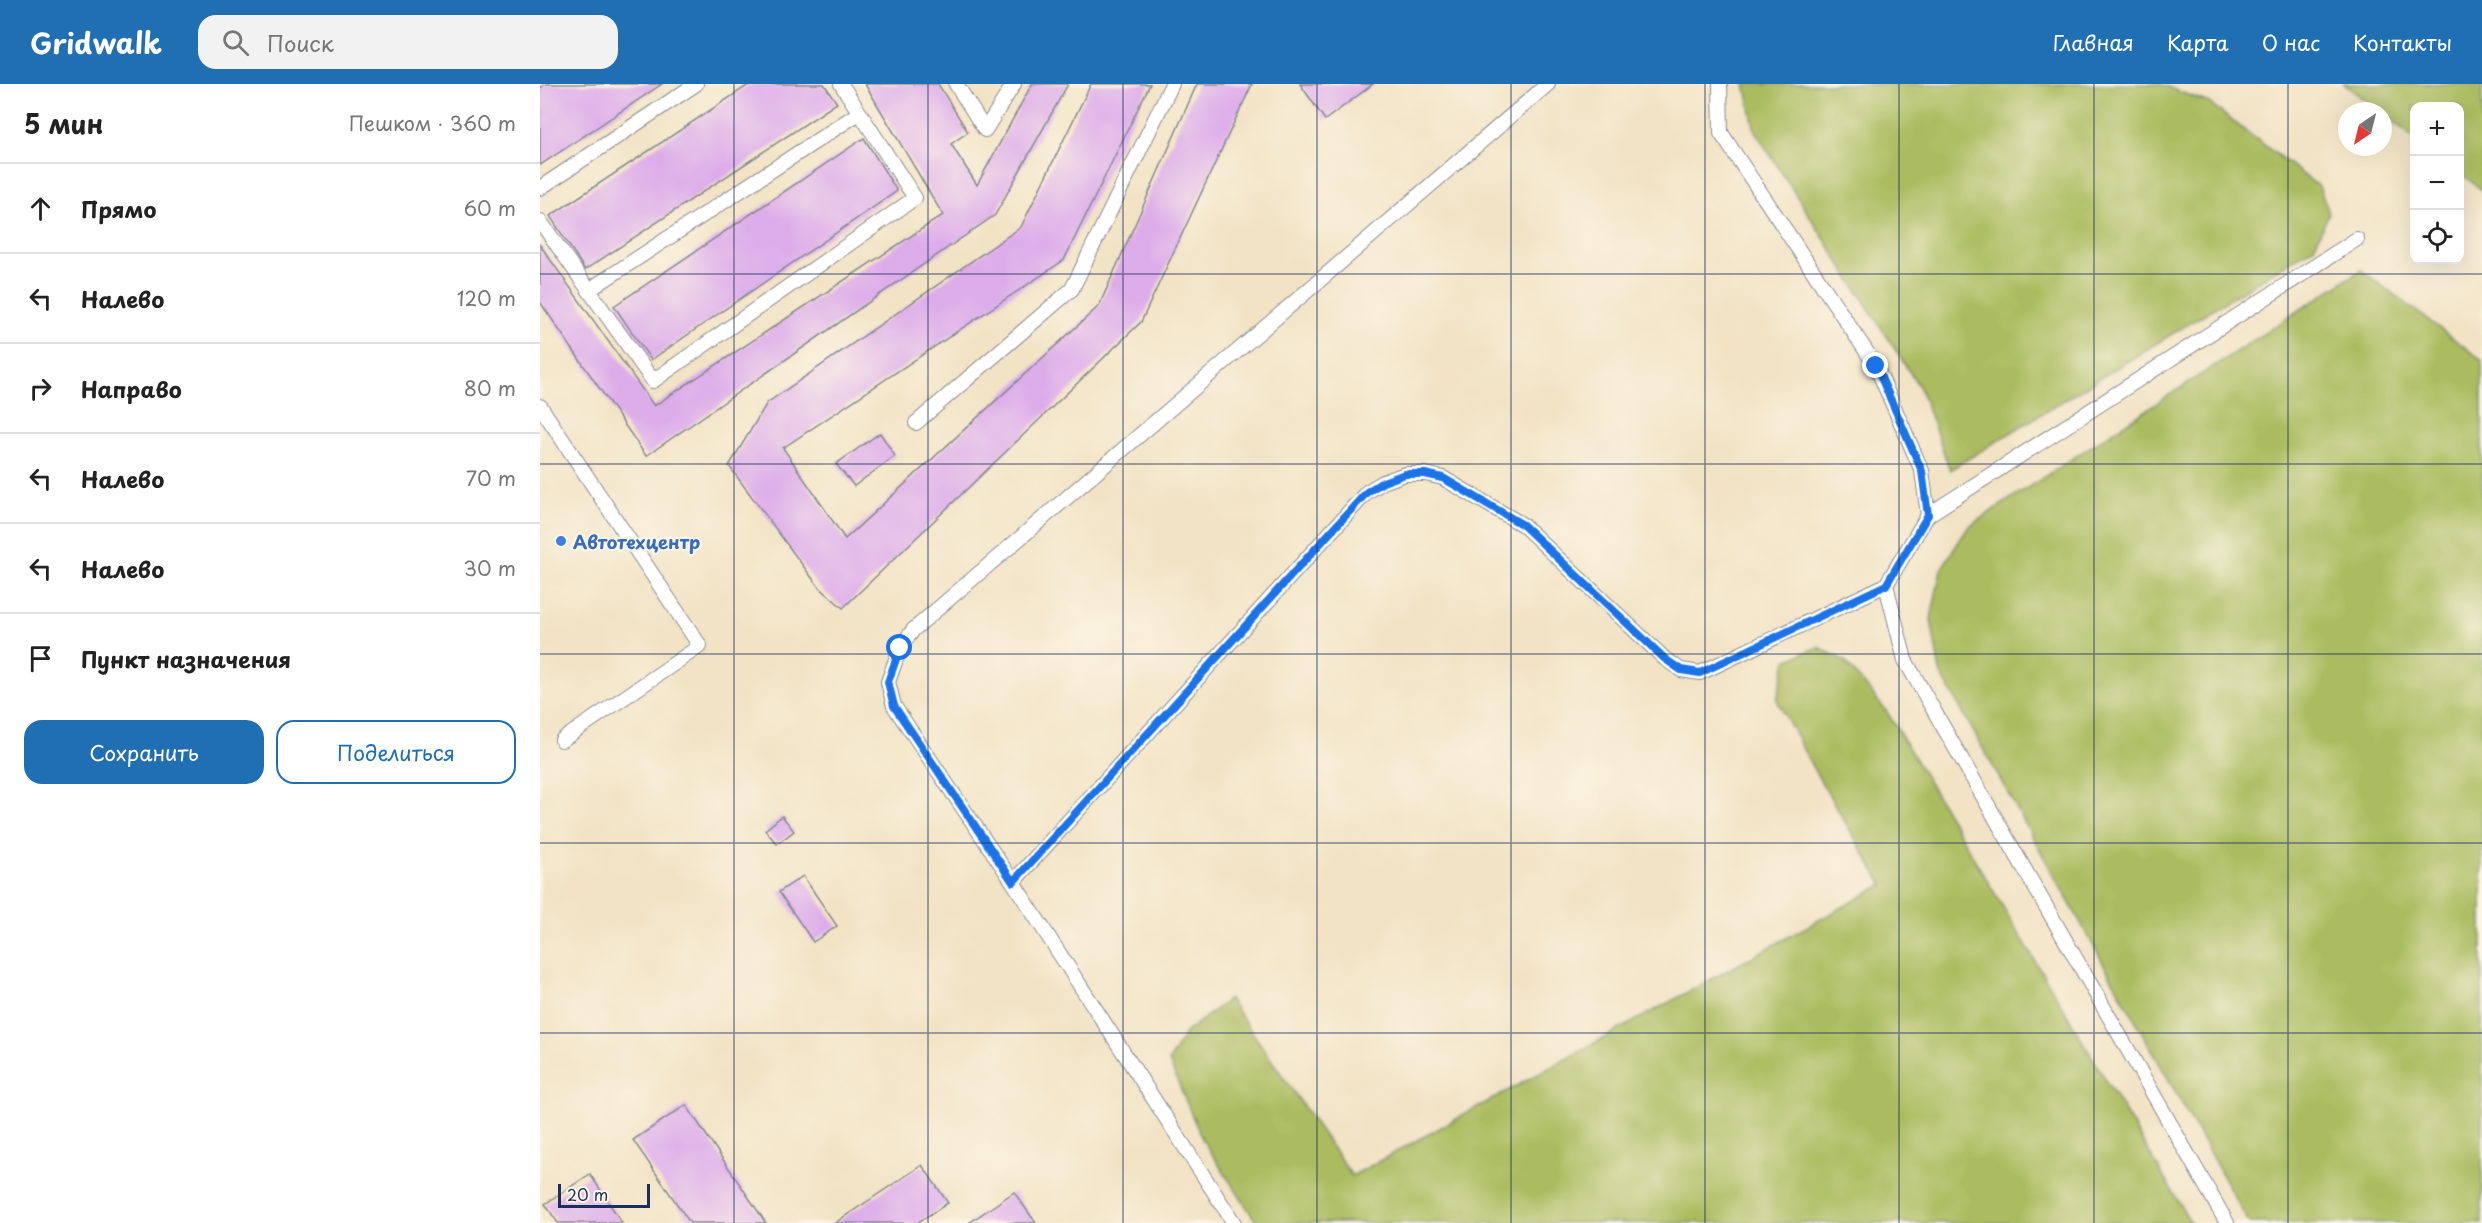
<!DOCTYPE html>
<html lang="ru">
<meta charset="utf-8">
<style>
:root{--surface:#fff;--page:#f2f2f2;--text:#222;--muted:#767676;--line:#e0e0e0;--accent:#1f6fb2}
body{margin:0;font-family:"Playpen Sans",sans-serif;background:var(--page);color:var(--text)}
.controls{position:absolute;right:18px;top:18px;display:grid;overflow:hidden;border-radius:12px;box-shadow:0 6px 24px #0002}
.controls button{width:54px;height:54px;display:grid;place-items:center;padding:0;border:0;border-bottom:2px solid var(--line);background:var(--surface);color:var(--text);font:30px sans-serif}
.compass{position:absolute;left:1798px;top:18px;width:54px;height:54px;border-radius:50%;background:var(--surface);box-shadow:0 6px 24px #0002;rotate:215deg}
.scale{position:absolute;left:18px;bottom:15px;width:92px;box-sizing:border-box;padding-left:6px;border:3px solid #1b2f5e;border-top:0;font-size:16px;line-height:21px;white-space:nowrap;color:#1b2f5e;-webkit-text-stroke:4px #fcf5e5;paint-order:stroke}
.stop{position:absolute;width:18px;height:18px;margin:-14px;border:4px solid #1a73e8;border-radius:50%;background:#fff}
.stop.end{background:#1a73e8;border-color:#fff;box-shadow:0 2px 6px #0008}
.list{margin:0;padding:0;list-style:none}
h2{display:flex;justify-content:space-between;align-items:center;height:78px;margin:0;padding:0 24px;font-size:26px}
h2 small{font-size:20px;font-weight:400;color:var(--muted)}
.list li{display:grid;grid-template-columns:39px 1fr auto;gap:18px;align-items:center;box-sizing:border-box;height:90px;padding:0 24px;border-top:2px solid var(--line)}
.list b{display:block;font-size:22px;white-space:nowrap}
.list em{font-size:20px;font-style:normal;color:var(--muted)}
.actions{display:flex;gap:12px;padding:18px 24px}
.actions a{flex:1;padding:14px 0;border:2px solid var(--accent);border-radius:18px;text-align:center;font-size:21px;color:var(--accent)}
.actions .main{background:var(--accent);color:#fff}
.icon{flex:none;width:33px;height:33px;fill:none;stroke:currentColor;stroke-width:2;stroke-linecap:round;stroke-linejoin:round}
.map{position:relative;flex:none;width:1942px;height:1139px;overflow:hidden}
header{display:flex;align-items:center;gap:36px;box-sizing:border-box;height:84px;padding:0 30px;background:var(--accent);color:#fff}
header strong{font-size:28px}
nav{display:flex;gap:33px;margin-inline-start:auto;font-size:21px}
.search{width:420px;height:54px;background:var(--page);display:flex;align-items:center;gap:15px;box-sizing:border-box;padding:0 21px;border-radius:18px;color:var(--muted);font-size:22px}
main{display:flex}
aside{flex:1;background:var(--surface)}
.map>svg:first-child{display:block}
.green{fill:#aabc5f;stroke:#62765e;stroke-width:1.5}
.building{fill:#ddadea}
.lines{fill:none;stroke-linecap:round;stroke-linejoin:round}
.service-casing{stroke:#868992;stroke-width:16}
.service{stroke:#fff;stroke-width:14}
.route{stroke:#1a73e8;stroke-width:8}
.grid{fill:none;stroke:#1b2f5e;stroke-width:1.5;stroke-opacity:0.55}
.shop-dot{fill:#3f7fe0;stroke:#fcf5e5;stroke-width:2}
.labels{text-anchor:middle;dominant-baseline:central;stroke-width:4.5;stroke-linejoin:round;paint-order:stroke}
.shop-label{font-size:18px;font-weight:bold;fill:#366cbe;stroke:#fcf5e5;text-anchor:start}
</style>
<header>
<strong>Gridwalk</strong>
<div class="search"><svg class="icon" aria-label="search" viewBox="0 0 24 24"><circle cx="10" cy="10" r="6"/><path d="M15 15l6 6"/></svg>Поиск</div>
<nav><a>Главная</a><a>Карта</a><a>О нас</a><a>Контакты</a></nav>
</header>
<main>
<aside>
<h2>5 мин<small>Пешком · 360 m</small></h2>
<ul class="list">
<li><svg class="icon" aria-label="ahead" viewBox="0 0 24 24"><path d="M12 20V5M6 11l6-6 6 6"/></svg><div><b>Прямо</b></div><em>60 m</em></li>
<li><svg class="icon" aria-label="left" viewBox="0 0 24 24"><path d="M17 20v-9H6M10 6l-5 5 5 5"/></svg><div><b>Налево</b></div><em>120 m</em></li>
<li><svg class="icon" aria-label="right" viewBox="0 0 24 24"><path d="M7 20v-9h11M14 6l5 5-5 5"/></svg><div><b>Направо</b></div><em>80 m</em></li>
<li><svg class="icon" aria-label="left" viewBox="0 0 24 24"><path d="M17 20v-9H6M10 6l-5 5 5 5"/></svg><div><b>Налево</b></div><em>70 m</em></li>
<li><svg class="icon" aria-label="left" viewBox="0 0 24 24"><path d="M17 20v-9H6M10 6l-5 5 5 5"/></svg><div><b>Налево</b></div><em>30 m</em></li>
<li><svg class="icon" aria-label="arrive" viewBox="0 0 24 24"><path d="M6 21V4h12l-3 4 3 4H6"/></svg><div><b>Пункт назначения</b></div></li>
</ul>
<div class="actions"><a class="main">Сохранить</a><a>Поделиться</a></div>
</aside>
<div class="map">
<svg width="1942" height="1139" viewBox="0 0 1942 1139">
<rect width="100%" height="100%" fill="#fcf5e5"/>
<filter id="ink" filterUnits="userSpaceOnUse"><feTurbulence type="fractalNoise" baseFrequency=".0167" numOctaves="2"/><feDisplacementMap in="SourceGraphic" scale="12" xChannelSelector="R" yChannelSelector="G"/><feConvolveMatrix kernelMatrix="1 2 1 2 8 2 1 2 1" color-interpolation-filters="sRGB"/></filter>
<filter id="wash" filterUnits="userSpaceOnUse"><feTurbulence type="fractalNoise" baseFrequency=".008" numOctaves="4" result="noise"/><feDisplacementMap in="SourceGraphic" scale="24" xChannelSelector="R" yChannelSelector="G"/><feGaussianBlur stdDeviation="1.35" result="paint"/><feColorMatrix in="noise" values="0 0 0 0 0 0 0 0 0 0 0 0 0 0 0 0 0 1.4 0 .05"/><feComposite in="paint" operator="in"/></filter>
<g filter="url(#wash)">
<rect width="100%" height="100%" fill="#f2e3c5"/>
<path class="green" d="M1205,0H1620L1669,19L1779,103L1789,129L1774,163L1410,386L1380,304L1215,47Z
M1804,0H1942V106L1920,89V22H1874V54L1843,30V27H1839Z
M1821,186L1942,276V1139H1709L1400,588L1391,535L1401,485L1429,442Z
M1278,563L1304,576L1347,628L1651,1139H717L662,1055L629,977L645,949L689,915L812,1092L1343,801L1274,686L1237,616L1246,576Z"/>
<g id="blocks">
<path class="building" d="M6,0H122L0,81V4Z
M210,0H284L297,19L45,186L10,132Z
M325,0H398L428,48L411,60L437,101L492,0H528L455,131L106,372L0,218V161L114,322L403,131Z
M551,0H610L524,176L243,364L305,455L559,222L657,0H712L601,238L303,524L278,502L189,382L227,319L481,143Z
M760,0H833L785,36Z
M324,54L357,107L111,276L74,222Z
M340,349L355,372L314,402L296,380Z
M242,732L254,747L237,760L225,746Z
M263,792L297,842L273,858L239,808Z
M146,1021L226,1139H150L93,1056Z
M382,1081L408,1119L377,1139H295Z
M50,1090L82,1139H18L5,1120Z
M474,1108L496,1139H429Z"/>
</g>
</g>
<g filter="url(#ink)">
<use href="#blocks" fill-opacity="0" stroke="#868992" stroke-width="1.5"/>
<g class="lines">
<defs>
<path id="service" d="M416,0L445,46L474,0
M1180,0L1181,49L1336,282L1382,387L1388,431
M0,104L156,0
M0,137L113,297L375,114L301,0
M49,206L319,29
M0,322L160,562L22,656
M376,339L532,205L632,0
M473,798L827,408L843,398L865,390H885L903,394L983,441L1125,575L1141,586L1160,589L1346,501
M694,1139L473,798L354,622L348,598L360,564L373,546L1008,0
M1687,1139L1365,576L1346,501L1388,431L1817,155"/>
</defs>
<use href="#service" class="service-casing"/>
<use href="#service" class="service"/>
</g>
</g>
<g class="lines" filter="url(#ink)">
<path class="route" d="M360,564L348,598L354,622L473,798L827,408L843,398L865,390H885L903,394L983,441L1125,575L1141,586L1160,589L1346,501L1388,431L1382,387L1336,282"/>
</g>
<path class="grid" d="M194,0V1139M388,0V1139M583,0V1139M777,0V1139M971,0V1139M1165,0V1139M1359,0V1139M1554,0V1139M1748,0V1139M0,190H1942M0,380H1942M0,570H1942M0,759H1942M0,949H1942"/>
<circle class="shop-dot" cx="21" cy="457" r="6"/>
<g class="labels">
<g class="shop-label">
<text x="33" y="457">Автотехцентр</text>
</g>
</g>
</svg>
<div class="controls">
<button>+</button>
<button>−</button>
<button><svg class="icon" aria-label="locate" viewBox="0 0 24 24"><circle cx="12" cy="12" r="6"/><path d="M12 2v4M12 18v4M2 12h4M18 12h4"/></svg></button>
</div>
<svg class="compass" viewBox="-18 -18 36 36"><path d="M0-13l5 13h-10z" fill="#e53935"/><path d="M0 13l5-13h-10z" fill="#767676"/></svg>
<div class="scale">20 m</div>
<div class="stop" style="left:360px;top:564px"></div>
<div class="stop end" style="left:1336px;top:282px"></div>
</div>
</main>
